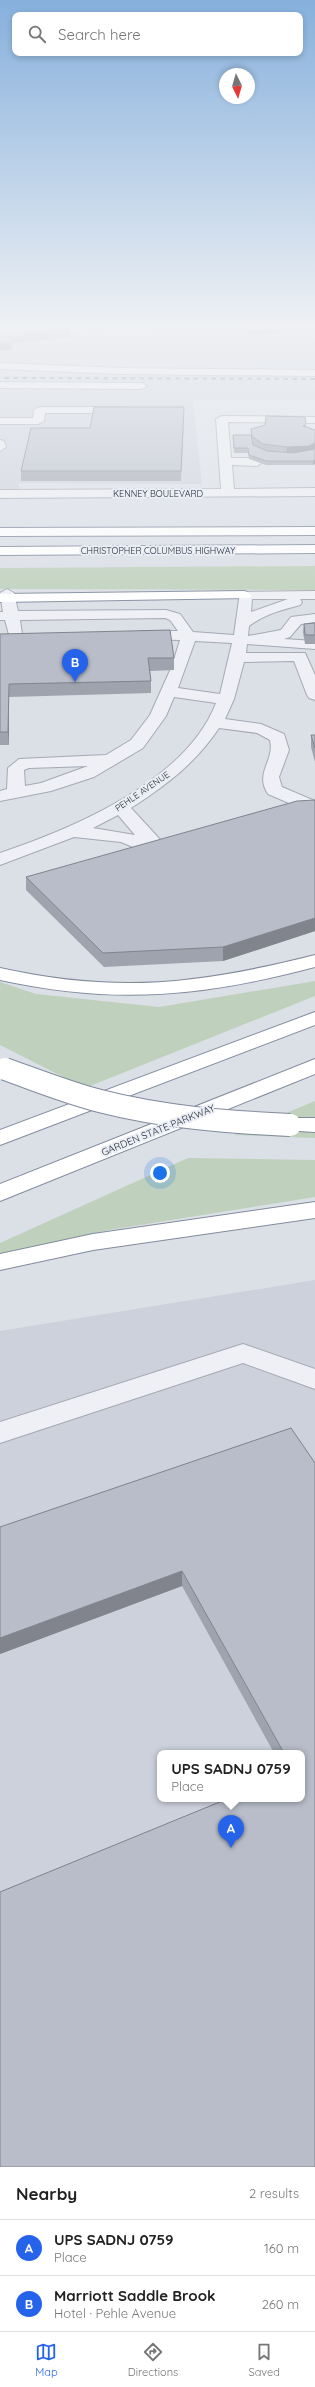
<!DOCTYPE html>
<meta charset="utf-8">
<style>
:root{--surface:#fff;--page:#f6f6f6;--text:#222;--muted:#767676;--line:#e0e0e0;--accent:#2563eb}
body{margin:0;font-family:Quicksand,sans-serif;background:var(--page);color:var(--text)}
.compass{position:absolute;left:219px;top:68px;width:36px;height:36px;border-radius:50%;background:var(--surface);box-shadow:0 2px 6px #0003;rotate:175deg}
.you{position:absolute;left:160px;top:1173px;width:14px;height:14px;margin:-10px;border:3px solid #fff;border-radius:50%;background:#1a73e8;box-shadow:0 0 0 6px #1a73e833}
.badge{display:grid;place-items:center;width:26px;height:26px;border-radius:50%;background:var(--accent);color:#fff;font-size:13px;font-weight:700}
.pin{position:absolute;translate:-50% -33px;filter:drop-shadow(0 1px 2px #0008)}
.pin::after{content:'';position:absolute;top:21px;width:14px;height:12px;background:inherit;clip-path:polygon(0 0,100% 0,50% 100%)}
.popup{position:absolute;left:157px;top:1750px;width:148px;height:52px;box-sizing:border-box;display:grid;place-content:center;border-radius:8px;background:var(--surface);filter:drop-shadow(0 1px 3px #0005);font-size:13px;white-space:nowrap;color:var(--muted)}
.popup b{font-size:15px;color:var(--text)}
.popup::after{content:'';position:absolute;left:50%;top:100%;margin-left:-8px;border:8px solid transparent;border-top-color:var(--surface)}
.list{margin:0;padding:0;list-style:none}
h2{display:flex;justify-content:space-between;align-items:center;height:52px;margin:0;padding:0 16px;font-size:17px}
h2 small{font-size:13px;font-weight:400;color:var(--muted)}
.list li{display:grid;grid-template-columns:26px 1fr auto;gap:12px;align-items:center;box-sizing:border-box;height:56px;padding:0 16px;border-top:1px solid var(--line)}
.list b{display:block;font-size:15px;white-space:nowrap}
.list p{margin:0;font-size:13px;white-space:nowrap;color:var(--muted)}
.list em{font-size:13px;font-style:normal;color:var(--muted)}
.icon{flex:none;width:22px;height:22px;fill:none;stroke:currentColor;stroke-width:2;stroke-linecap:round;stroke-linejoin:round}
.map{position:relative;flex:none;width:315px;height:2167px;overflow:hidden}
.search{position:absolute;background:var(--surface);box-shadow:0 2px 6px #0003;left:12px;right:12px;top:12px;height:44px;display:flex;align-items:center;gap:10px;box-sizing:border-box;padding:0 14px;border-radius:8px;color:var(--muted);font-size:15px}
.sheet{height:164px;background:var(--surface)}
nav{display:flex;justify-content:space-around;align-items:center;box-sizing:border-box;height:56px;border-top:1px solid var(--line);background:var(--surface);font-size:11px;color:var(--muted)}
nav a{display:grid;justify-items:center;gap:2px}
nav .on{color:var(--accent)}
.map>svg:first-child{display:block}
.built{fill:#cdd1dc;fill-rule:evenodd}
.green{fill:#bfd1bc}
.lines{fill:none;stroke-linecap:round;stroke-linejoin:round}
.minor-casing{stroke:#a4a9b3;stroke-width:2}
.highway-casing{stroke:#828b9e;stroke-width:2}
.minor{fill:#eef0f5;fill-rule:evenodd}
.highway{fill:#fff;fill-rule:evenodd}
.rail-casing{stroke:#747d91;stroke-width:2}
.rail{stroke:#eaeef4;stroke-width:1.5;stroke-dasharray:4.5;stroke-linecap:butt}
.highway-bridge-casing{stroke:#828b9e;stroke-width:24;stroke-linecap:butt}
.highway-bridge{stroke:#fff;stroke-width:22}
.wall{fill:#9ea3ad}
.shaded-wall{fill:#81848d}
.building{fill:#b8bdc9;stroke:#81848d}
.labels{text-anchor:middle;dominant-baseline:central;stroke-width:4;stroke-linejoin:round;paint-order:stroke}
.far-street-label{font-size:9px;fill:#252c3d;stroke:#eaeef4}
.street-label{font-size:10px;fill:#252c3d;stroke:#eaeef4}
</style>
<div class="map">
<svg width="315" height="2167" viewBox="0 0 315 2167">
<rect width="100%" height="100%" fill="#dbdfe6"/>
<path class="built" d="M0,325H97L114,336L203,325H315V400H193L202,484L19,483V493H0Z
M315,1280V2167H0V1331ZM160,1753H302V1799H160Z"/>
<path class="green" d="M315,566V590L0,589V568Z
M315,981V996L85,1088L0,1045V982L36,994L159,1007Z
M315,1101V1138L234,1135Z
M188,1158L315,1160V1197L109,1230L0,1254V1243Z"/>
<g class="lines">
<defs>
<path id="minor" d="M68,325H79L92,335L87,338Z
M0,363L121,368L315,370V376L121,374L0,369Z
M0,382L142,383L147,386L142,389L0,388Z
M40,407H124L130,410L124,413H45L44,421L38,424H0V418H33L34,410Z
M222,416L315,417V423L228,422L231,458H257L263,462L257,466L232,465L234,489L315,488V496L0,498V490L221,489L216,419Z
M0,440L4,441L6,447L0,451Z
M7,589L14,593L18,611L166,610L180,614L193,632L234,635L240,592L315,591V599H300L302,602L300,605C282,610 265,614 249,626L248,636L281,630L291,617L315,614V622L301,624L290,637L284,639L315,641V649L247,644L246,653H305L315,675V700L309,698L307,695L294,661L244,662L234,699L225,719L261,724L284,734L289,750L279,777L282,787L315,801V816L309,815L305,810L268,794C254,773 275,761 270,740L257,733L219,728C196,763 165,786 131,808L166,846L163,850L159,851L171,864L169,868H155L133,847L121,842L74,837L0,865V853C74,828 186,781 216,703L174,697L166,716L143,748L94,777L51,791L0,801V791L7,789L8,768L19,759L106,755L131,740L150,715L172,666L180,640L141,639L134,635L141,631H178L170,620L165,618L20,620L22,634H39L46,638L39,642H11L5,620H0V612H3L0,593ZM252,599H288L251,612ZM195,641L232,643L220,694L178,688ZM88,766L41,783L25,786L24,770L29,768ZM118,815L135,835L93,828L95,827Z
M243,1344L315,1369V1389L243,1363L0,1443V1422Z"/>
<path id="highway" d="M315,527V535L0,536V528Z
M315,545V553L0,555V547Z
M245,591L252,595L250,598L0,602V594Z
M315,955V967C202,997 115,1005 0,980V968C117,994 200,984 315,955Z
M315,1012V1025L0,1145V1130Z
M315,1059V1074L0,1201V1184Z
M290,1118H315V1132L282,1130L279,1125L282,1120Z
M315,1202V1218L93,1250L0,1270V1254L93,1234Z"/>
</defs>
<use href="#minor" class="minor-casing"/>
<use href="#highway" class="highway-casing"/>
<use href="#minor" class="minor"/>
<use href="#highway" class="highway"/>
<defs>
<path id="rail" d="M0,352L5,351
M0,378L315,379"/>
</defs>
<use href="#rail" class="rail-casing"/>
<use href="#rail" class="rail"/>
<defs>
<path id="highway-bridge" d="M5,1069C36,1080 68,1093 100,1101C162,1117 226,1122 290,1125"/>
</defs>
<use href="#highway-bridge" class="highway-bridge-casing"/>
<use href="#highway-bridge" class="highway-bridge"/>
</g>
<path class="wall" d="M245,325H315V328L266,334L251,335L245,332Z
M184,416L181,481H21V471L90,428Z
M306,424V427L315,430L313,465H266L249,459L248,453H234L233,435H251V429Z
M315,623V644H305L303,632L304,624Z
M0,634L174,658V670L150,671L151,681V693L9,697V745H0Z
M311,735H315V762L311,747Z
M315,800V931L223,961L104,967L26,890V877Z
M291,1428L315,1463V2167H0V1892L227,1799H302V1753H274L182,1586L0,1654V1527Z"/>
<path class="shaded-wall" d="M275,325H315V328L266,334L251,335V327Z
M70,328V337L12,344V349L0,351V342L5,336Z
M315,443V454L286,458L287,447Z
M315,460V464L313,465V461Z
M9,684V745L8,732Z
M315,918V931L223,961V947Z
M182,1571V1586L0,1654V1638Z"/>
<path class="building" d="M0,325H65L70,328L5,336L12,341L0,342Z
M247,325H275L251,327Z
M94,407H184L181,471H21L31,428H90Z
M266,416L305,417L306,424L303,426L315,430V443L309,446L287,447L263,444L252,436L251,429L265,425Z
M233,435H251L253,445L267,451L294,453L315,449V460L313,461H266L249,455L248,448H234Z
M315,623V635H305L304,624Z
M170,630L174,658H148L151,681L9,684L8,732H0V634Z
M311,735H315V748Z
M315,800V918L223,947L103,953L26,877L297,801Z
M291,1428L315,1463V2167H0V1892L227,1799H302V1753H284L182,1571L0,1638V1527Z"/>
<linearGradient id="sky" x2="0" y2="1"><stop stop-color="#86b0dc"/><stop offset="0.52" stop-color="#eff1f4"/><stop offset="1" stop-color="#eff1f4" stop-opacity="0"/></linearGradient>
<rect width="315" height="628" fill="url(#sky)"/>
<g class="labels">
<g class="far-street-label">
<text x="158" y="493">KENNEY BOULEVARD</text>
<text x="158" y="550">CHRISTOPHER COLUMBUS HIGHWAY</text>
<text transform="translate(142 791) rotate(-34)">PEHLE AVENUE</text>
</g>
<g class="street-label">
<text transform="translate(158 1130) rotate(-22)">GARDEN STATE PARKWAY</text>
</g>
</g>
</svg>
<svg class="compass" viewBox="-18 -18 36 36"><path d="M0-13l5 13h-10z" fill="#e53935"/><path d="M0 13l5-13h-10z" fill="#767676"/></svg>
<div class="you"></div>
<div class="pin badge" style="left:231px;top:1848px">A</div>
<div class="popup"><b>UPS SADNJ 0759</b>Place</div>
<div class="pin badge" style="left:75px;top:682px">B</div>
<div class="search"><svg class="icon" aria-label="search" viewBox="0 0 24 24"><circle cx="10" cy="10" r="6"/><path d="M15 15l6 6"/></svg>Search here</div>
</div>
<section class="sheet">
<h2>Nearby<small>2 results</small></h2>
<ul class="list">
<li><span class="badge">A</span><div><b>UPS SADNJ 0759</b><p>Place</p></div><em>160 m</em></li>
<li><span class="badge">B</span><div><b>Marriott Saddle Brook</b><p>Hotel · Pehle Avenue</p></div><em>260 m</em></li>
</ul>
</section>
<nav>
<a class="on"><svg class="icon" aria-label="map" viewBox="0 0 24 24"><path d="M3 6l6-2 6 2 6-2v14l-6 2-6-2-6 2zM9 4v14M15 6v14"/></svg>Map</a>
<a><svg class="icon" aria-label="directions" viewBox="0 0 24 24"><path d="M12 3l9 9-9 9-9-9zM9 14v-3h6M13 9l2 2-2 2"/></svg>Directions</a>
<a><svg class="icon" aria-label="saved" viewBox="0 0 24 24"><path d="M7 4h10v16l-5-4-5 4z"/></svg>Saved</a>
</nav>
